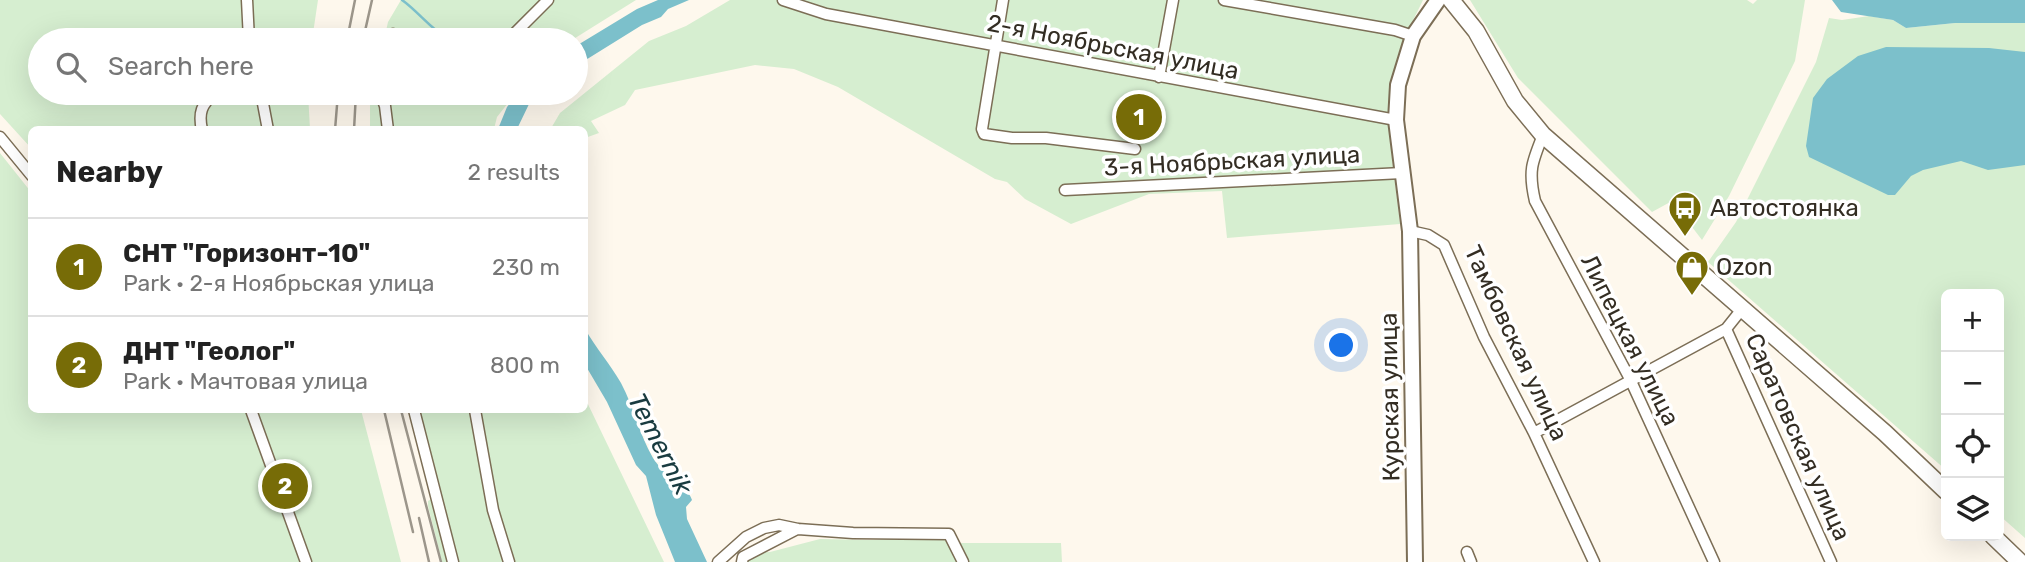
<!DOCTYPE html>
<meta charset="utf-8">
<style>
:root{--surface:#fff;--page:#f6f6f6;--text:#222;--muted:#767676;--line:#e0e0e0;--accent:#776c07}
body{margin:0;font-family:Rubik,sans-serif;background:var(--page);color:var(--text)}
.controls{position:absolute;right:21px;bottom:21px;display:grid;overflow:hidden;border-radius:10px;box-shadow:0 7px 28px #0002}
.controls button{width:63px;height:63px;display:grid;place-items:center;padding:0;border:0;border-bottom:2px solid var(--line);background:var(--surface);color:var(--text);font:35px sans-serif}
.you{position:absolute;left:1342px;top:346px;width:24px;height:24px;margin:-18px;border:5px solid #fff;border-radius:50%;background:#1a73e8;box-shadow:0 0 0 10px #1a73e833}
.badge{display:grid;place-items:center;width:46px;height:46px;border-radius:50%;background:var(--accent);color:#fff;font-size:23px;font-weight:700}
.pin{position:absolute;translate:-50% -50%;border:4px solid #fff;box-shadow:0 2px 7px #0006}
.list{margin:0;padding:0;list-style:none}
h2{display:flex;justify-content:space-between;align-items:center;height:91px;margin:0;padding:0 28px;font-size:30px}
h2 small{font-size:23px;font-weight:400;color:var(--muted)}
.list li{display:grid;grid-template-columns:46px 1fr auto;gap:21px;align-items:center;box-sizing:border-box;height:98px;padding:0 28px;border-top:2px solid var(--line)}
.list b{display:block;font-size:26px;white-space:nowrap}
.list p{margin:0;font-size:23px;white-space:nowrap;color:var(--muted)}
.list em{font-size:23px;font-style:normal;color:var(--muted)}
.icon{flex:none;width:38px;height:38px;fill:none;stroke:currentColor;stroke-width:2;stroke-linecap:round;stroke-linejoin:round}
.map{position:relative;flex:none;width:2025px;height:562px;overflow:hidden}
.search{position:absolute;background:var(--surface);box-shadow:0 7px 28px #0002;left:28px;top:28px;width:560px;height:77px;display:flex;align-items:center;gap:18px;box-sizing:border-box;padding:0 24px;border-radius:38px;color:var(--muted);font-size:26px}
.panel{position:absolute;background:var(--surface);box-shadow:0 7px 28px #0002;left:28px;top:126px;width:560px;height:287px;border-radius:10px}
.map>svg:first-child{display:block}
.green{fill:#d6eed0}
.water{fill:#7cc0cb}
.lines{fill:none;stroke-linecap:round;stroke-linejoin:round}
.stream{stroke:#7cc0cb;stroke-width:2.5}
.street-casing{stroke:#7c6e56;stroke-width:13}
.secondary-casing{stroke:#7c6e56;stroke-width:18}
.primary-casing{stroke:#7c6e56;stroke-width:19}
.street{stroke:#fff;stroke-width:10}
.secondary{stroke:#fff;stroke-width:14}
.primary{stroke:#fff;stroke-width:16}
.rail{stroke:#9c968b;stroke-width:2.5}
.labels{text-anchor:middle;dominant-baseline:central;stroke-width:7;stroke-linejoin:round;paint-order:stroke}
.street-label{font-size:24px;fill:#332d23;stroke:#fff}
.poi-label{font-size:24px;fill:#332d23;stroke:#fff;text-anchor:start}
.water-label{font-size:26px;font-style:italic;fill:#193b40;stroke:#fff}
</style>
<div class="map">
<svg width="2025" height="562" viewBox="0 0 2025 562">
<rect width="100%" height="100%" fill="#fef8ed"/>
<path class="green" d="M0,0H318L312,40H40V93H308L310,129L32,130L31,148L0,114Z
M401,0H636L572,40H384L388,22Z
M730,0H1423C1413,21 1400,43 1395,66C1382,116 1395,173 1400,224L1227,238L1222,191L1149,194L1071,224L1025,199L1007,182L995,179L838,87L794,69L755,65L635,90L625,105L591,121L599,133L585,138L584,130H550L560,113L649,41L686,26Z
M1470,0H1747L1753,4L1757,0H1805L1795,61L1729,196L1702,240L1689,223L1688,211L1674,200L1652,212L1518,78Z
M1869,16L1893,20L1906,28L1955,23H2025V538L1999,515V294H1946V470L1708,262L1736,222L1816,62L1829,18L1842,20Z
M370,93H516L497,117L494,129L370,130Z
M0,153L31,192L32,410H361L401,562H0Z
M585,398L664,562H456L419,410H584Z
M433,498L452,562H442L428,506V501Z
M950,536L952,543H1061L1062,562H741L745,553L770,552L820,539L871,540Z"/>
<path class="water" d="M658,0H689L668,9L661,17L642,25L576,66V46L637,9Z
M1832,0H2025V23H1955L1906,28L1893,20L1841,12Z
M1886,47L1989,48L2025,52V165L1988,170L1961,161L1923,170L1911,176L1895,195H1888L1809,157L1806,146L1813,98L1827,79L1858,56Z
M518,93H539L530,102L517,129H498L507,107Z
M585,329C596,348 610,364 621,383C634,407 639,434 653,458C663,475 687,484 692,500L686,507L687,519L707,562H675L656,515L646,476L636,465L607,402L587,368L585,369Z"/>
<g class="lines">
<path class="stream" d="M402,0C419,12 432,31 450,40"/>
<defs>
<path id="street" d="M247,0L249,40
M783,0L826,14L1396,120
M1003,0L982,129L984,134L1012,138H1046L1135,149
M1224,0L1395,30L1413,36
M393,40V34
M508,40L548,0
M1159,77L1173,0
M261,93L268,130
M380,93L385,106L388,130
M202,130C198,112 202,105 214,93
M1543,135C1532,162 1528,171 1535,201L1630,379L1714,562
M0,137L32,176
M1065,190L1402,173
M1410,231L1428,235L1444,245L1484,337L1534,433L1594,562
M1726,329L1831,562
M251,410L306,562
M414,410L453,562
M475,410L493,510L509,562
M1534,433L1726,329L1742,309
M1467,552L1471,562
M718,562L746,537L764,528L779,525L798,529L853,533L949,534L963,562
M742,562L743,557L797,529"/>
<path id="secondary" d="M1415,562L1410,231L1396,120L1398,85L1413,36L1438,0"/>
<path id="primary" d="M1451,0L1476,31L1515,101L1543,135L1885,433L1946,491
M1993,536L2020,562"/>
</defs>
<use href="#street" class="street-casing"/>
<use href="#secondary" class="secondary-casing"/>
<use href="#primary" class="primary-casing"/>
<use href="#street" class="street"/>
<use href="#secondary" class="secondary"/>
<use href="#primary" class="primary"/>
<path class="rail" d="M347,40L355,0
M363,40L372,0
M335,130L338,93
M354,130L356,93
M384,410L413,532
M401,410L441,562
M419,518L429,562"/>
</g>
<defs>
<symbol id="bus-pin" viewBox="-11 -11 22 30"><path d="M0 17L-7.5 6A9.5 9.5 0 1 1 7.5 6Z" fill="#776c07" stroke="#fff"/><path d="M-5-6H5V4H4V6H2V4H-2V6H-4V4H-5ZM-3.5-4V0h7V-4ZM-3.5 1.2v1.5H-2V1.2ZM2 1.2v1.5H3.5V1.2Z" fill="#fff"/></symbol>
<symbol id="shop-pin" viewBox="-11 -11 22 30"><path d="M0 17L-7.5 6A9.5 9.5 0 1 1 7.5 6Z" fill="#776c07" stroke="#fff"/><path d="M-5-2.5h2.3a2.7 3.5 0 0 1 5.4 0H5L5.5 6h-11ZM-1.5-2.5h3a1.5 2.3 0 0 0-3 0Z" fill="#fff"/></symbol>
</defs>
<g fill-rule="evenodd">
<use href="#bus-pin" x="1666" y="189" width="38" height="52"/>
<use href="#shop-pin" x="1673" y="248" width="38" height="52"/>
</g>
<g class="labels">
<g class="street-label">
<text transform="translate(1113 47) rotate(11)">2-я Ноябрьская улица</text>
<text transform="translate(1232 161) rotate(-3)">3-я Ноябрьская улица</text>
<text transform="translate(1630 340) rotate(63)">Липецкая улица</text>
<text transform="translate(1516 343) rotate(65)">Тамбовская улица</text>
<text transform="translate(1390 397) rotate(-91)">Курская улица</text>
<text transform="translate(1798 437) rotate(66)">Саратовская улица</text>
</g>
<g class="poi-label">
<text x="1710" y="208">Автостоянка</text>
<text x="1716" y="267">Ozon</text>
</g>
<g class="water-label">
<text transform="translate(660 444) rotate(63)">Temernik</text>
</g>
</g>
</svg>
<div class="controls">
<button>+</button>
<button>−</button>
<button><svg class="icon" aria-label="locate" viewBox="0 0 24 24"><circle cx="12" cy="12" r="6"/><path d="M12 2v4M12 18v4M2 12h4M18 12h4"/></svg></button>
<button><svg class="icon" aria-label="layers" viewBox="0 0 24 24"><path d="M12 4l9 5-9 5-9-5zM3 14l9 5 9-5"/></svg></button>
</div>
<div class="you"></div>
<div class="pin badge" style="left:1139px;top:117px">1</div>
<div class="pin badge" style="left:285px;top:486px">2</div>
<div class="search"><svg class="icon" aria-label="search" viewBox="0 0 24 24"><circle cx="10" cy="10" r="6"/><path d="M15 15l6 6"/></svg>Search here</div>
<section class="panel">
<h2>Nearby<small>2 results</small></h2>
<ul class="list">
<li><span class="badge">1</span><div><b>СНТ &quot;Горизонт-10&quot;</b><p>Park · 2-я Ноябрьская улица</p></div><em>230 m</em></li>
<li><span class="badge">2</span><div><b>ДНТ &quot;Геолог&quot;</b><p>Park · Мачтовая улица</p></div><em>800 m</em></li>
</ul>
</section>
</div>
